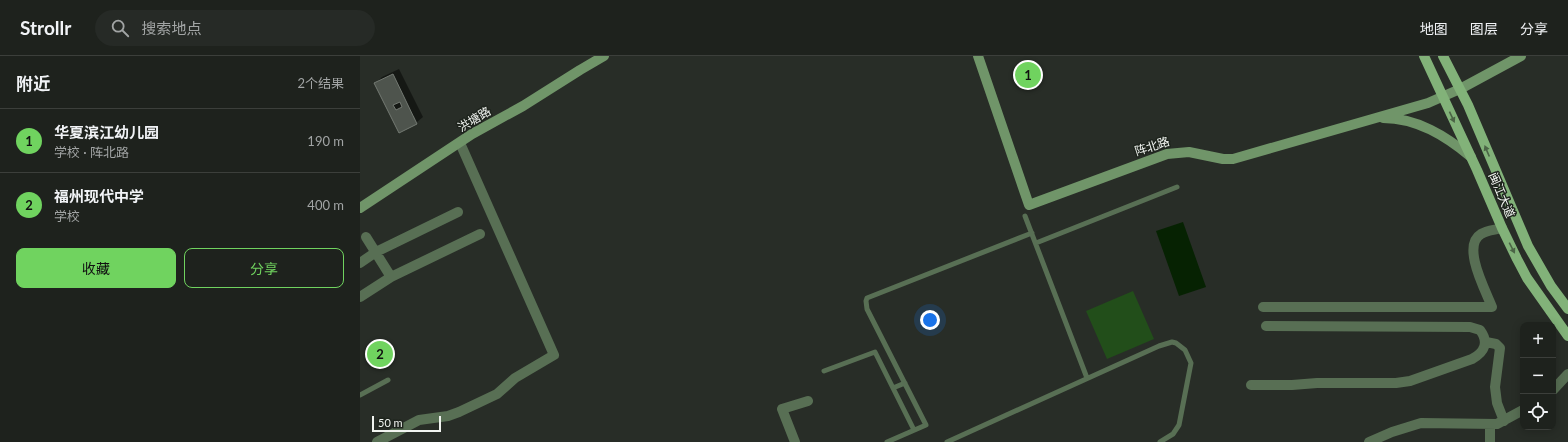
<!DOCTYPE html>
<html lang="zh">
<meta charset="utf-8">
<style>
:root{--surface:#1e221d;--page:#262a26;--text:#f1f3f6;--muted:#a1a4a4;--line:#3c3f3b;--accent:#70d35f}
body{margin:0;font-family:Lato,"Noto Sans SC",sans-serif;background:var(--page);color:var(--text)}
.controls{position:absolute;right:12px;bottom:12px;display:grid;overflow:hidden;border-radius:8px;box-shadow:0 2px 10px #0003}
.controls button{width:36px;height:36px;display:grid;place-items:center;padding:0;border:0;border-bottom:1px solid var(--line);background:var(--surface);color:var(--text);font:20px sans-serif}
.scale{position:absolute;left:12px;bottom:10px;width:69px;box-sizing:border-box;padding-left:4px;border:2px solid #f1f4f0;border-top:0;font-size:11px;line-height:14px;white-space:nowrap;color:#f1f4f0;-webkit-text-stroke:3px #1e241d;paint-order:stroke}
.you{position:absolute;left:570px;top:264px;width:14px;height:14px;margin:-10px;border:3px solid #fff;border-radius:50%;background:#1a73e8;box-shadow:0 0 0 6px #1a73e833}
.badge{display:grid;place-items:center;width:26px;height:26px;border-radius:50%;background:var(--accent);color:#111;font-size:13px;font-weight:700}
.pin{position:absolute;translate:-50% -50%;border:2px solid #fff;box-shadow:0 1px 4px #0006}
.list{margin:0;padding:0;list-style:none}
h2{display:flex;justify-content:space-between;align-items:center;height:52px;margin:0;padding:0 16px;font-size:17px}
h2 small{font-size:13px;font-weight:400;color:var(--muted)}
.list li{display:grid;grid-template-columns:26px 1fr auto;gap:12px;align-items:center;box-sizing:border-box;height:64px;padding:0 16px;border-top:1px solid var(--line)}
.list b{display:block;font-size:15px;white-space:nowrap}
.list p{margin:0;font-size:13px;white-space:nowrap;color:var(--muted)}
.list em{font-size:13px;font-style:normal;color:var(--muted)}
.actions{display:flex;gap:8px;padding:12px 16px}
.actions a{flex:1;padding:9px 0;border:1px solid var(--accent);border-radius:8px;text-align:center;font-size:14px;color:var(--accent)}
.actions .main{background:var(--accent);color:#111}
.icon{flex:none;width:22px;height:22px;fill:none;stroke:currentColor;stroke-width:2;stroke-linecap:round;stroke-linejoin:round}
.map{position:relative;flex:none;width:1208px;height:386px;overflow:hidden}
header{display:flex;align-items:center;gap:24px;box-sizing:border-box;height:56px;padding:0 20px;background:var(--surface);border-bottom:1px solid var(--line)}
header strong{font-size:19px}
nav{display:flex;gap:22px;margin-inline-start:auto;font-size:14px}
.search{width:280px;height:36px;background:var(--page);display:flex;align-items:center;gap:10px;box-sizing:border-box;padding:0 14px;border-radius:22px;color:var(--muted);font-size:15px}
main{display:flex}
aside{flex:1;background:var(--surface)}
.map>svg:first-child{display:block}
.green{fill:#224e1a}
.water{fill:#062202}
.shadow{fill:#0007}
.building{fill:#4e544d;stroke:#737972;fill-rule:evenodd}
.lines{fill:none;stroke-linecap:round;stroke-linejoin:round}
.lane{stroke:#586f54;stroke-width:5}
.street{stroke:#586f54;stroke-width:10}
.secondary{stroke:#709569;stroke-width:10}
.primary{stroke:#82b279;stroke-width:10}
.oneway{fill:#4b6446}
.labels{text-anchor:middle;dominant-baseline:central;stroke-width:3;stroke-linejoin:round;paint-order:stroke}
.street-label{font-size:12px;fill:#f1f4f0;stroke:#1e241d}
</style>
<header>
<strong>Strollr</strong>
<div class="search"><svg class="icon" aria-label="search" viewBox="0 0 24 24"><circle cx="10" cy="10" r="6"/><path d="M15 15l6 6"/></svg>搜索地点</div>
<nav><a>地图</a><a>图层</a><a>分享</a></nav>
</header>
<main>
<aside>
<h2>附近<small>2个结果</small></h2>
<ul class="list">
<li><span class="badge">1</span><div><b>华夏滨江幼儿园</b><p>学校 · 阵北路</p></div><em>190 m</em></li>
<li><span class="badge">2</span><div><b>福州现代中学</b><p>学校</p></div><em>400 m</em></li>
</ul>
<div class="actions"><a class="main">收藏</a><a>分享</a></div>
</aside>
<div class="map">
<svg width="1208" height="386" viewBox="0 0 1208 386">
<rect width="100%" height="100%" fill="#282d27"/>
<path class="green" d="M773,235L794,283L747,303L726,255Z"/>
<path class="water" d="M823,166L846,231L819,240L796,175Z"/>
<path class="shadow" d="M39,13L63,61L57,66L54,60L39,76L16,27L22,21Z"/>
<path class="building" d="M33,18L57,68L39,77L14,27ZM40,46L42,51L36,54L33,49Z"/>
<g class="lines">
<path class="lane" d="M665,160L727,322
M676,187L817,131
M464,315L515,296L554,374
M533,332L545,327
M0,339L28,324
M527,386L566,369L507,253L506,245L507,242L672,177
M587,386L799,290L812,286L816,287L825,294L831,307L819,369L813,378L800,386"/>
<path class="street" d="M6,181L31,221
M0,207L16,196L98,156
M0,241L31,221L120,178
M903,251H1132C1126,235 1101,190 1121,178C1127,174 1135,174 1142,172
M1126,286L1136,288L1140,292L1135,331L1137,347L1144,365
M891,329H932L957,327H1036L1050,325L1112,303C1125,296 1129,286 1120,274L1110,271L906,270
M1193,334L1208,318
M1130,369V386
M17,386L59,364L88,360L99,356L137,338L155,322L194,299L100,87
M435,386L422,353L448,345
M1009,386L1032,376L1061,367L1137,368L1163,354"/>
<path class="secondary" d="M618,0L669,149L807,98L829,96L863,103H873L1068,47L1100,33L1161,0
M1023,62C1057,62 1086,80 1111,101
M0,152L112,78L163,50L220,14L244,0"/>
<path class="primary" d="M1064,0L1117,114L1142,172L1157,203L1167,222L1208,280
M1083,0L1108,49L1168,190L1191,230L1208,253"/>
</g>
<defs><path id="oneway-solid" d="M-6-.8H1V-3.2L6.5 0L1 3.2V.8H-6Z"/></defs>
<g class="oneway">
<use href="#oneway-solid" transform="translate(1092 61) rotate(65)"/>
<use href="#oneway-solid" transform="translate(1127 95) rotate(-113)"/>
<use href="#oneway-solid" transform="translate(1152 192) rotate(63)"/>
</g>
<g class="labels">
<g class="street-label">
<text transform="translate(114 63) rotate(-31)">洪塘路</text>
<text transform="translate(792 90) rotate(-18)">阵北路</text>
<text transform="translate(1142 139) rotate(67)">闽江大道</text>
</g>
</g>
</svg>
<div class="controls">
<button>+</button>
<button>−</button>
<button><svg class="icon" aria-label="locate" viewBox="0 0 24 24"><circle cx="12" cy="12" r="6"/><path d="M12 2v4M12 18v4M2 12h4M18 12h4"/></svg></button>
</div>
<div class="scale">50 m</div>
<div class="you"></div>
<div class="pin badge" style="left:668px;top:19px">1</div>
<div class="pin badge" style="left:20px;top:298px">2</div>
</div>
</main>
